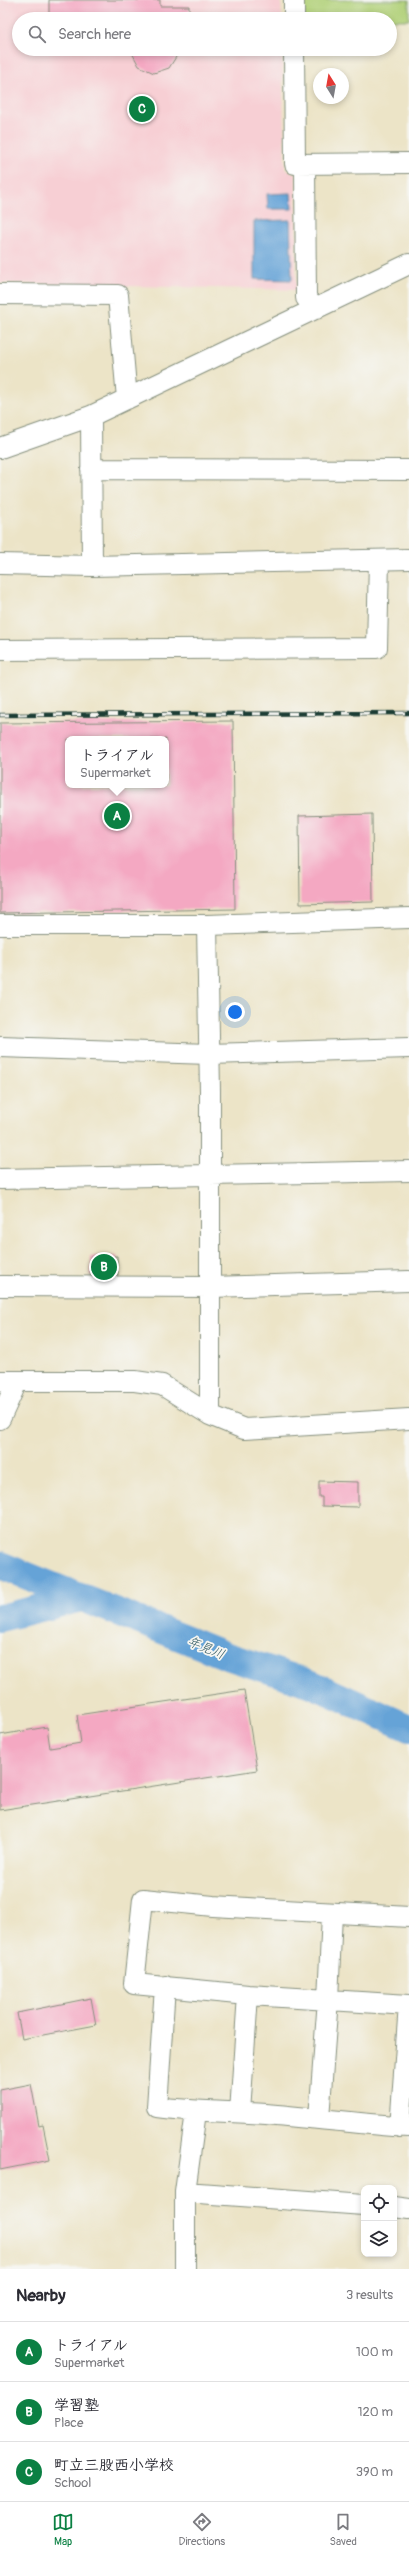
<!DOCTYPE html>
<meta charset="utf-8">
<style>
:root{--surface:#fff;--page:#f2f2f3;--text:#2b2b33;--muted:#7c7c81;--line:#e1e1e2;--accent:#0b8043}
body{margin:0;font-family:Pangolin,"Klee One",sans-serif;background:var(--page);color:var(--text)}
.controls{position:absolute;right:12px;bottom:12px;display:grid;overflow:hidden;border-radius:8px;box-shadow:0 2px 6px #0003}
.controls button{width:36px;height:36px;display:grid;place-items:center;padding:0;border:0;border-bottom:1px solid var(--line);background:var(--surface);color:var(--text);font:20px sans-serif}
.compass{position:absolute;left:313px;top:68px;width:36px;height:36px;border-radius:50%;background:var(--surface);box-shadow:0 2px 6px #0003;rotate:349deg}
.you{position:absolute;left:235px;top:1012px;width:14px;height:14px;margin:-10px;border:3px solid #fff;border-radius:50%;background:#1a73e8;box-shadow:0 0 0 6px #1a73e833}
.badge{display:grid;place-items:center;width:26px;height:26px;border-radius:50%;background:var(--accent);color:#fff;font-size:13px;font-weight:700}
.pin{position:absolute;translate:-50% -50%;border:2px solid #fff;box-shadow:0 1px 4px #0006}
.popup{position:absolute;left:65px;top:736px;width:104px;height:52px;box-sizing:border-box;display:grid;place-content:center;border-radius:8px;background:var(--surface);filter:drop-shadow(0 1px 3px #0005);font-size:13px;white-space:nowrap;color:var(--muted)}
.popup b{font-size:15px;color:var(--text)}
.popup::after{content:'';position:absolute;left:50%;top:100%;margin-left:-8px;border:8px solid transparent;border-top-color:var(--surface)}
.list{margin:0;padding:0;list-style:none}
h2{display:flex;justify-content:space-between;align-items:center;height:52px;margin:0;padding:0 16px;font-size:17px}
h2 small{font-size:13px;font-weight:400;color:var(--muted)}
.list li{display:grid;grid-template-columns:26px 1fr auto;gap:12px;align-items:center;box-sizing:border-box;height:60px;padding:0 16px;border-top:1px solid var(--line)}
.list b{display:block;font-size:15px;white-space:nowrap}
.list p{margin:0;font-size:13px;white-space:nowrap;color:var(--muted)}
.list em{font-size:13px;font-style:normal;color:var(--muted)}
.icon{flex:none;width:22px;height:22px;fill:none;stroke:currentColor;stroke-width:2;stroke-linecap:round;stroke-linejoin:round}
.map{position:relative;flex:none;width:409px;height:2269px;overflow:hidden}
.search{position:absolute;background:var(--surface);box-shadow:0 2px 6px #0003;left:12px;right:12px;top:12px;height:44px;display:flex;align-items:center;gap:10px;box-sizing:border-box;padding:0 14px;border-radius:22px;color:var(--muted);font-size:15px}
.sheet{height:232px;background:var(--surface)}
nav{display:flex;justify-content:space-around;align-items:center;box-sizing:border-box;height:56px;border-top:1px solid var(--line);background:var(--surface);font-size:11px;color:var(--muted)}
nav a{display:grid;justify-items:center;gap:2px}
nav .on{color:var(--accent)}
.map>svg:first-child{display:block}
.built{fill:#f7cfd4}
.green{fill:#b0d077;stroke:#688656}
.water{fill:#65a3d7;stroke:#427086}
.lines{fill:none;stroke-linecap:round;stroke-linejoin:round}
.river{stroke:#65a3d7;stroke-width:28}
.building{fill:#f4a8c2;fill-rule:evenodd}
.minor-casing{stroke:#86907e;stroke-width:22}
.minor{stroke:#fff;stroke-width:20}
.rail-casing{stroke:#1f3d34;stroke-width:4.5}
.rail{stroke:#f6f6f2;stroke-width:3;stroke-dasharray:9;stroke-linecap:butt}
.labels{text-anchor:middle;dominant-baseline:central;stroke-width:3.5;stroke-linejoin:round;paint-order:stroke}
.water-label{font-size:13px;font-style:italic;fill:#345c65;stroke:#f6f6f2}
</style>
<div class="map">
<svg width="409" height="2269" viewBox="0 0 409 2269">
<rect width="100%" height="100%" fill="#f6f6f2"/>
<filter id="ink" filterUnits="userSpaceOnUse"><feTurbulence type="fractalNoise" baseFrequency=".025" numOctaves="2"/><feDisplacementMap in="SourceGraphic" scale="8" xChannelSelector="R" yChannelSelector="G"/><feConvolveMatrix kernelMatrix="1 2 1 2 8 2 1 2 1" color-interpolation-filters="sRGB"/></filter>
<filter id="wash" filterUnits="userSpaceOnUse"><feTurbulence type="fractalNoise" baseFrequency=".012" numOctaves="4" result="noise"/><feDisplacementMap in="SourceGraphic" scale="16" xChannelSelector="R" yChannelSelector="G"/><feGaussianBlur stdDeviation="0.9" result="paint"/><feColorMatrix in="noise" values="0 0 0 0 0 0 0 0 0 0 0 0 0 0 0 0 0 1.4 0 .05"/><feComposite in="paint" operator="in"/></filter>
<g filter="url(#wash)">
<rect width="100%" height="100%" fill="#ece4c7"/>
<path class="built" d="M0,0H281L282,19H19V49H282L285,169L296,175V290L0,283Z"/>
<path class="green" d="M302,0H409V20L302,19Z"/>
<path class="water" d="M291,193L292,209H268L267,194Z
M290,220L292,280L254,279V221Z"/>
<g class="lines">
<path class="river" d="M0,1565L227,1656L312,1684L409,1728
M0,1618L82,1598"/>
</g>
<g id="blocks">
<path class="building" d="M49,0H160V6H189V19H49Z
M130,49H181L169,68L154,73L139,66Z
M233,721L235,909L0,913V723ZM68,739H166V785H68Z
M372,814L373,902L300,904L299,816Z
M117,1256L118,1275H91V1257Z
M319,1481L358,1482V1507L322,1506V1497H319Z
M244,1690L257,1770L0,1810V1735L47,1727L50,1748L81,1743L77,1715Z
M91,1998L96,2025L22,2039L17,2013Z
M31,2084L39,2126L43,2125L50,2160L0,2170V2090Z"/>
</g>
</g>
<g filter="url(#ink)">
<use href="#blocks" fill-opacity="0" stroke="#86907e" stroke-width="1"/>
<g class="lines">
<defs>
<path id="minor" d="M294,0V19
M294,49L295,164L409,163
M305,164L306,298L316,309
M0,294L118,295L127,399
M91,416L92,566
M0,448L91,416L409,264
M91,469L409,470
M0,564L92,566L409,559
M0,650L377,648L379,560
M0,925H207L409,918
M207,925L210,1091V1415
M0,1047L209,1054L409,1048
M0,1179L409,1171
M0,1286L211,1287L409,1281
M0,1381H135L162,1385L210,1415L244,1429L409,1419
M0,1419L17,1382
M409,1917L213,1906L143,1899L134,1984L248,1995L409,2005
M165,1986L157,2107C193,2112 229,2111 266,2114C314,2118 361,2124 409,2127
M196,2112L185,2192L364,2205
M240,2112L248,1995
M319,2118L328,1999L332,1914
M400,2127L409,2005
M185,2192V2269
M394,2207L409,2209"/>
</defs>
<use href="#minor" class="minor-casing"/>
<use href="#minor" class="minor"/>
<defs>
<path id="rail" d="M0,715L409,713"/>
</defs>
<use href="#rail" class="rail-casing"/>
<use href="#rail" class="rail"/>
</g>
</g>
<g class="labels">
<g class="water-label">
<text transform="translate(206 1648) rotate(22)">年見川</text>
</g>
</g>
</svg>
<div class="controls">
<button><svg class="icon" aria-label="locate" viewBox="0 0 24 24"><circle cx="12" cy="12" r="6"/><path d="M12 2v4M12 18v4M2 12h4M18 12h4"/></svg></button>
<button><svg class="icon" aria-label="layers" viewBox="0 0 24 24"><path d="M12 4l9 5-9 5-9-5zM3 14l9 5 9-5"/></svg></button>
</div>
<svg class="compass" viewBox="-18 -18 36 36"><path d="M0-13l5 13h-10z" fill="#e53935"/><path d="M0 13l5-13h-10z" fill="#7c7c81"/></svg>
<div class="you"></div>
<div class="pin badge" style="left:117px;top:816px">A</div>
<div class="popup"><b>トライアル</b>Supermarket</div>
<div class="pin badge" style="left:104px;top:1267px">B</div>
<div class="pin badge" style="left:142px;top:109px">C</div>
<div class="search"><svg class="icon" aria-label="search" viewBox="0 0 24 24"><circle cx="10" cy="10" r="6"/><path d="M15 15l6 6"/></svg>Search here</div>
</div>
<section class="sheet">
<h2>Nearby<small>3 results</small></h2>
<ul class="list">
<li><span class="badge">A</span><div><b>トライアル</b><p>Supermarket</p></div><em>100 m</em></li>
<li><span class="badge">B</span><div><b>学習塾</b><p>Place</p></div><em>120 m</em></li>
<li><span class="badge">C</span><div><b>町立三股西小学校</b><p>School</p></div><em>390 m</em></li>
</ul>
</section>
<nav>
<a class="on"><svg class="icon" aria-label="map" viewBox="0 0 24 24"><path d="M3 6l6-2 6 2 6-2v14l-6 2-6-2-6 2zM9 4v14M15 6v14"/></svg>Map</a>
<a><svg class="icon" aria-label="directions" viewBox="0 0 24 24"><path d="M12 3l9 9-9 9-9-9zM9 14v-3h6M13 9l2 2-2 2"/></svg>Directions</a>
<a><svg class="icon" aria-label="saved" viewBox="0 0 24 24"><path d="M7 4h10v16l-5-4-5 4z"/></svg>Saved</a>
</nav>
